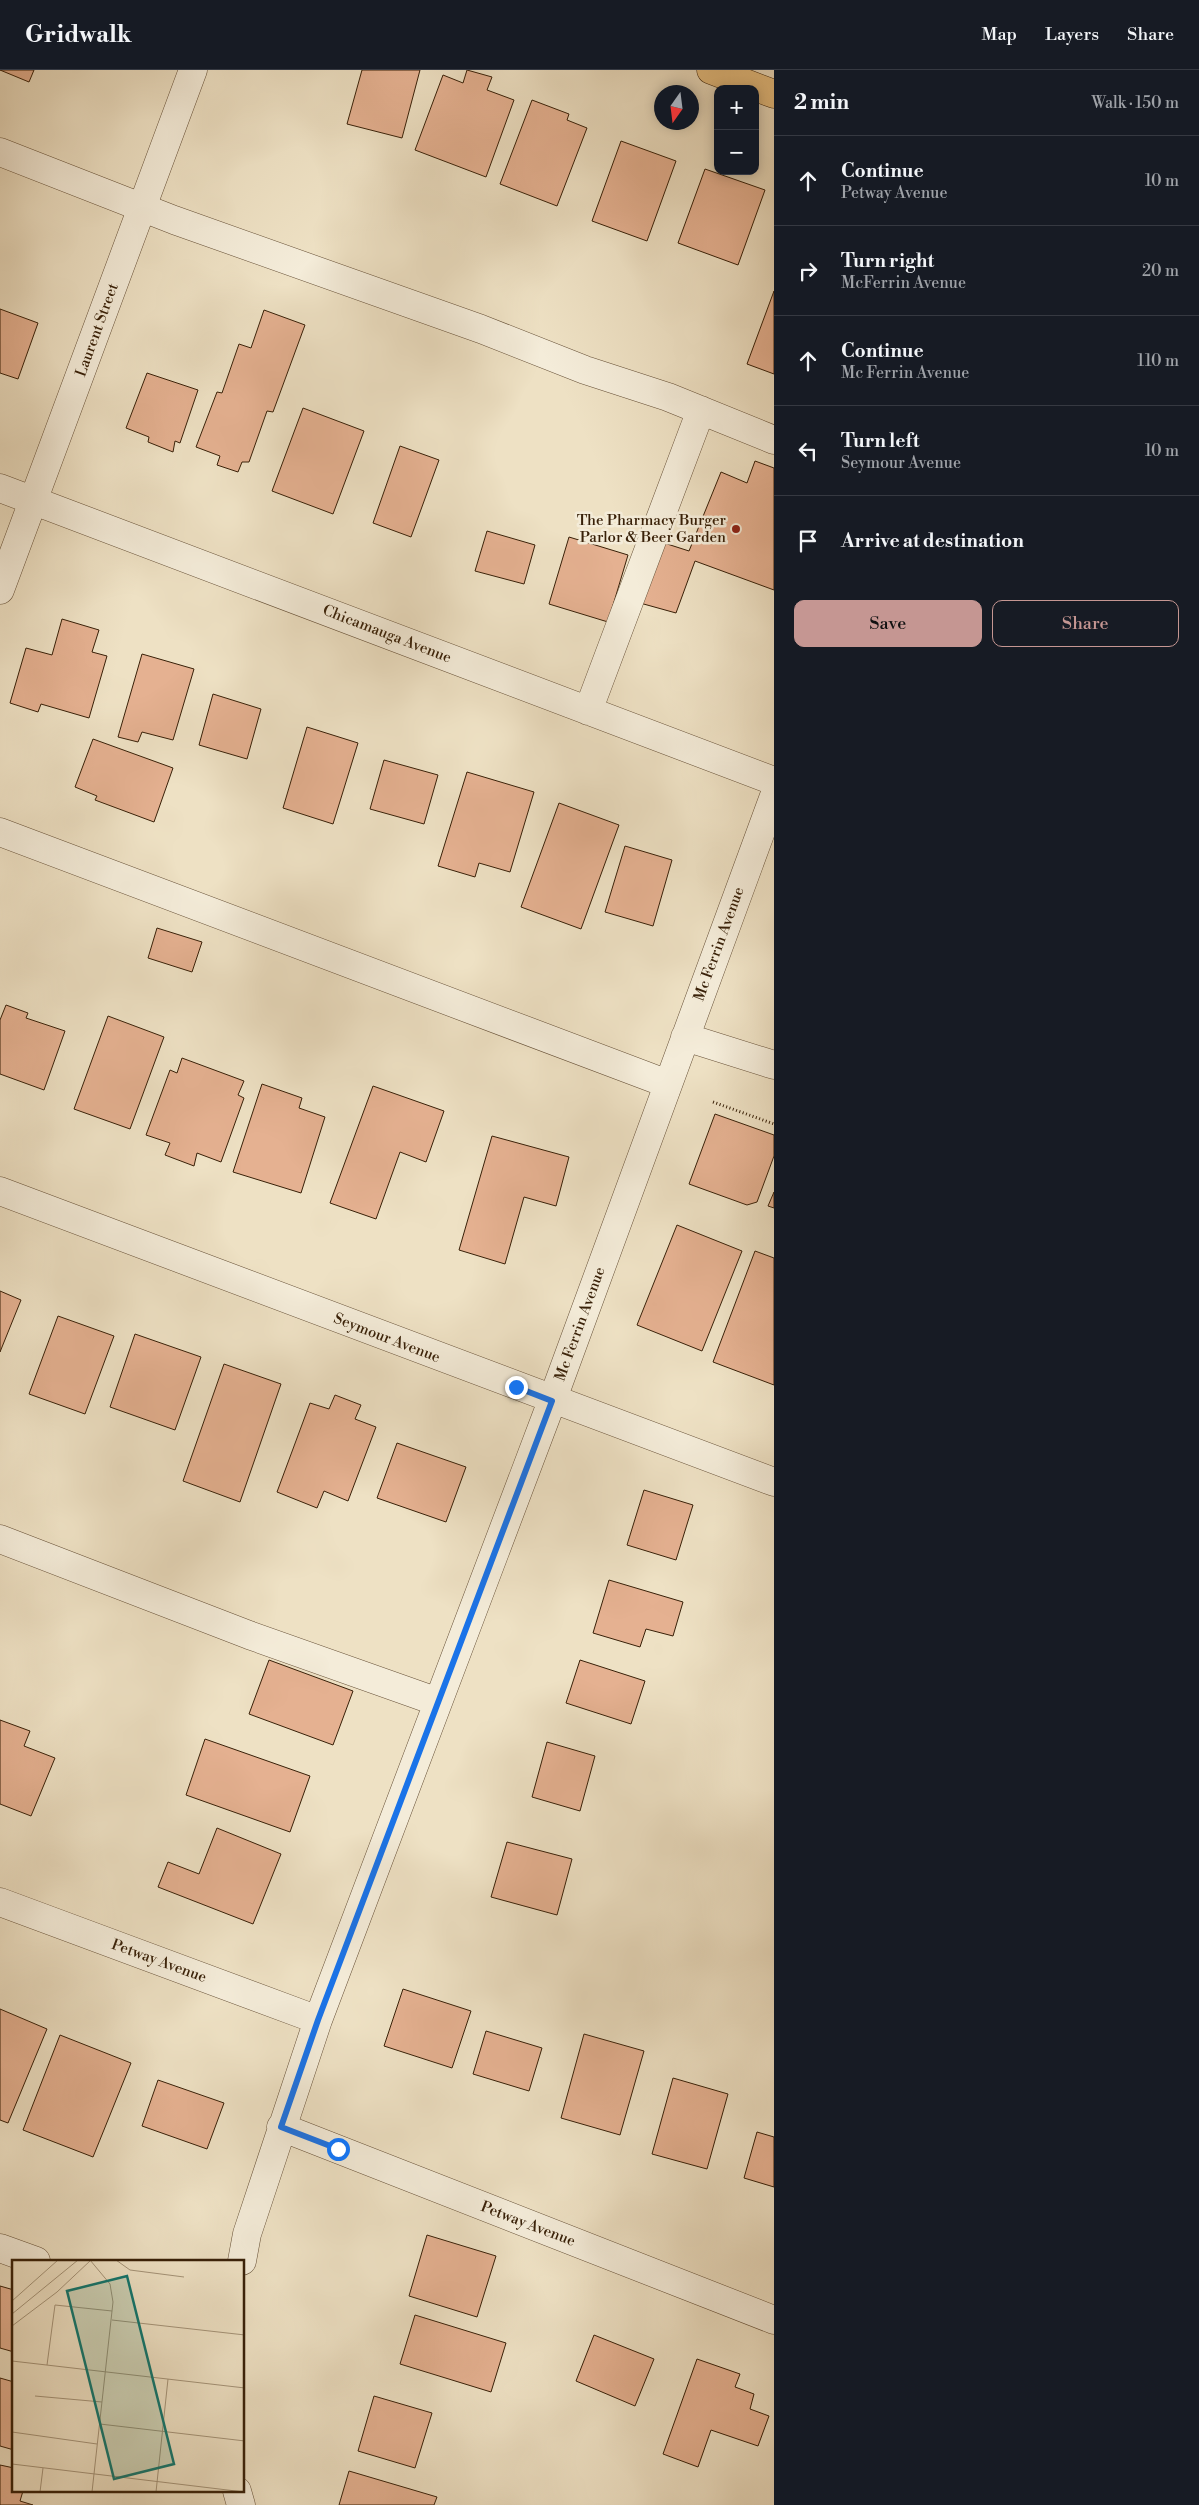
<!DOCTYPE html>
<meta charset="utf-8">
<style>
:root{--surface:#171b24;--page:#242831;--text:#f1f3f6;--muted:#9ea1a6;--line:#363941;--accent:#c59692}
body{margin:0;font-family:"Libre Bodoni",serif;background:var(--page);color:var(--text)}
.controls{position:absolute;right:15px;top:15px;display:grid;overflow:hidden;border-radius:10px;box-shadow:0 2px 12px #0003}
.controls button{width:45px;height:45px;display:grid;place-items:center;padding:0;border:0;border-bottom:1px solid var(--line);background:var(--surface);color:var(--text);font:25px sans-serif}
.compass{position:absolute;left:654px;top:15px;width:45px;height:45px;border-radius:50%;background:var(--surface);box-shadow:0 2px 12px #0003;rotate:194deg}
.stop{position:absolute;width:15px;height:15px;margin:-11px;border:4px solid #1a73e8;border-radius:50%;background:#fff}
.stop.end{background:#1a73e8;border-color:#fff;box-shadow:0 1px 5px #0008}
.list{margin:0;padding:0;list-style:none}
h2{display:flex;justify-content:space-between;align-items:center;height:65px;margin:0;padding:0 20px;font-size:21px}
h2 small{font-size:16px;font-weight:400;color:var(--muted)}
.list li{display:grid;grid-template-columns:32px 1fr auto;gap:15px;align-items:center;box-sizing:border-box;height:90px;padding:0 20px;border-top:1px solid var(--line)}
.list b{display:block;font-size:19px;white-space:nowrap}
.list p{margin:0;font-size:16px;white-space:nowrap;color:var(--muted)}
.list em{font-size:16px;font-style:normal;color:var(--muted)}
.actions{display:flex;gap:10px;padding:15px 20px}
.actions a{flex:1;padding:11px 0;border:1px solid var(--accent);border-radius:10px;text-align:center;font-size:18px;color:var(--accent)}
.actions .main{background:var(--accent);color:#111}
.icon{flex:none;width:28px;height:28px;fill:none;stroke:currentColor;stroke-width:2;stroke-linecap:round;stroke-linejoin:round}
.map{position:relative;flex:none;width:774px;height:2435px;overflow:hidden}
header{display:flex;align-items:center;gap:30px;box-sizing:border-box;height:70px;padding:0 25px;background:var(--surface);border-bottom:1px solid var(--line)}
header strong{font-size:24px}
nav{display:flex;gap:28px;margin-inline-start:auto;font-size:18px}
main{display:flex}
aside{flex:1;background:var(--surface)}
.map>svg:first-child{display:block}
.building{fill:#e5b191;stroke:#382008}
.lines{fill:none;stroke-linecap:round;stroke-linejoin:round}
.minor-casing{stroke:#665037;stroke-width:29}
.major-casing{stroke:#382008;stroke-width:29}
.path{stroke:#382008;stroke-width:3;stroke-dasharray:1 2.5;stroke-linecap:butt}
.minor{stroke:#f4ecd9;stroke-width:28}
.major{stroke:#e7c082;stroke-width:28}
.route{stroke:#1a73e8;stroke-width:6}
.poi-dot{fill:#8f2418;stroke:#f4ecd9;stroke-width:2}
.labels{text-anchor:middle;dominant-baseline:central;stroke-width:5;stroke-linejoin:round;paint-order:stroke}
.street-label{font-size:15px;fill:#382008;stroke:#f4ecd9}
.poi-label{font-size:15px;fill:#382008;stroke:#f4ecd9;text-anchor:end}
.inset-road{fill:none;stroke:#a59479;stroke-width:1}
.view{fill:#0f766e;fill-opacity:0.15;stroke:#0f766e;stroke-width:2.5}
.inset-edge{fill:none;stroke:#382008;stroke-width:2.5}
</style>
<header>
<strong>Gridwalk</strong>
<nav><a>Map</a><a>Layers</a><a>Share</a></nav>
</header>
<main>
<div class="map">
<svg width="774" height="2435" viewBox="0 0 774 2435">
<rect width="100%" height="100%" fill="#eee1c4"/>
<filter id="stains"><feTurbulence type="fractalNoise" baseFrequency=".004" numOctaves="4"/><feColorMatrix values="0 0 0 0 .2 0 0 0 0 .09 0 0 0 0 .02 0 0 0 .5 -.17"/></filter>
<radialGradient id="worn" r=".72"><stop offset=".6" stop-color="#630" stop-opacity="0"/><stop offset="1" stop-color="#630" stop-opacity=".3"/></radialGradient>
<path class="building" d="M0,0H34L29,12Z
M362,0H420L402,68L347,54Z
M467,0L492,7L487,20L514,30L486,107L415,80L443,5L463,13Z
M532,30L569,44L567,50L587,58L557,136L500,114Z
M621,71L676,91L647,171L592,151Z
M705,99L765,120L738,195L678,173Z
M774,221V304L747,294Z
M0,239L38,253L18,309L0,303Z
M264,240L305,255L273,342L267,341L249,392H242L238,402L217,395L220,386L196,377L217,322L222,323L239,274L251,278Z
M147,303L198,320L180,373L175,371L173,382L148,372L149,367L126,358Z
M303,338L364,361L333,444L272,421Z
M400,376L439,390L411,467L373,453Z
M755,391L774,398V520L695,491L676,543L640,533L661,472L689,481L721,402L747,413Z
M487,461L535,475L524,514L475,501Z
M569,467L628,485L608,552L549,534Z
M62,549L99,560L92,582L107,586L89,648L41,634L38,642L10,633L26,578L52,585Z
M142,584L194,599L173,670L142,662L138,672L118,667Z
M213,624L261,639L247,689L199,675Z
M307,657L358,673L333,754L283,738Z
M93,669L173,698L154,752L95,730L97,726L75,717Z
M384,690L438,705L424,754L370,739Z
M467,702L534,722L510,802L479,793L475,807L438,796Z
M559,733L619,755L581,859L521,837Z
M625,776L672,790L653,856L605,842Z
M157,858L202,872L192,902L148,888Z
M6,935L28,943L26,948L65,961L44,1020L0,1004V950Z
M108,946L164,967L130,1059L74,1039Z
M182,988L244,1011L238,1025L244,1028L221,1092L197,1083L194,1096L165,1085L170,1073L146,1065L170,1000L177,1003Z
M262,1014L302,1028L299,1038L325,1047L301,1123L233,1102Z
M373,1016L444,1041L426,1092L400,1082L376,1149L330,1133Z
M715,1044L774,1065V1086L757,1132L747,1135L689,1114Z
M492,1066L569,1087L556,1136L524,1127L505,1194L459,1180Z
M774,1122V1138L768,1136Z
M677,1155L742,1181L702,1281L637,1255Z
M755,1181L774,1188V1315L713,1292Z
M0,1221L21,1230L0,1282Z
M58,1246L114,1266L85,1344L29,1324Z
M135,1264L201,1287L175,1360L110,1337Z
M224,1294L281,1314L240,1432L183,1411Z
M335,1325L361,1335L355,1349L376,1357L348,1431L324,1421L317,1438L277,1422L310,1333L329,1339Z
M397,1373L466,1397L446,1452L377,1428Z
M644,1420L693,1435L676,1490L627,1475Z
M609,1510L683,1532L673,1566L646,1559L640,1577L593,1563Z
M269,1590L353,1621L333,1675L249,1644Z
M580,1590L645,1611L631,1654L566,1633Z
M0,1650L30,1661L24,1676L55,1688L31,1746L0,1734Z
M205,1669L310,1706L290,1762L186,1725Z
M547,1672L595,1686L580,1741L532,1727Z
M217,1758L281,1784L253,1854L158,1817L168,1792L199,1804Z
M507,1772L572,1789L557,1845L491,1827Z
M403,1919L471,1941L452,1998L384,1976Z
M0,1939L47,1959L8,2053L0,2050Z
M486,1961L542,1978L529,2021L473,2004Z
M584,1964L644,1981L620,2065L561,2048Z
M60,1965L131,1993L93,2087L23,2060Z
M673,2008L728,2024L707,2099L652,2084Z
M158,2010L224,2033L207,2079L142,2056Z
M757,2062L774,2067V2117L744,2108Z
M427,2165L496,2186L477,2247L409,2226Z
M0,2216L14,2220V2282L0,2278Z
M415,2245L506,2273L491,2322L400,2294Z
M594,2265L654,2289L635,2336L576,2311Z
M697,2289L740,2304L735,2317L754,2324L750,2339L769,2346L758,2376L711,2360L698,2397L663,2384Z
M0,2308L14,2312V2380L0,2376Z
M374,2326L432,2343L415,2398L358,2381Z
M0,2395L14,2398V2421H23L20,2431L33,2435H0Z
M349,2401L437,2427L434,2435H339Z"/>
<g class="lines">
<defs>
<path id="minor" d="M0,82L174,150L481,259L585,300L668,327L774,370
M0,418L774,711
M0,520L193,0
M588,641L701,340
M0,762L668,1014
M685,967L774,995
M0,1121L774,1412
M0,1469L249,1565L438,1632
M0,1832L318,1950
M281,2057L774,2250
M0,2178L36,2191
M242,2191L247,2164L318,1950L552,1331L774,726
M237,2421L241,2435"/>
<path id="major" d="M711,0L774,24"/>
</defs>
<use href="#minor" class="minor-casing"/>
<use href="#major" class="major-casing"/>
<path class="path" d="M713,1032L774,1054"/>
<use href="#minor" class="minor"/>
<use href="#major" class="major"/>
</g>
<g class="lines">
<path class="route" d="M338,2079L281,2057L318,1950L552,1331L516,1317"/>
</g>
<circle class="poi-dot" cx="736" cy="459" r="5"/>
<g class="labels">
<g class="street-label">
<text transform="translate(97 260) rotate(-70)">Laurent Street</text>
<text transform="translate(387 564) rotate(21)">Chicamauga Avenue</text>
<text transform="translate(719 874) rotate(-70)">Mc Ferrin Avenue</text>
<text transform="translate(580 1254) rotate(-70)">Mc Ferrin Avenue</text>
<text transform="translate(387 1268) rotate(21)">Seymour Avenue</text>
<text transform="translate(159 1891) rotate(20)">Petway Avenue</text>
<text transform="translate(528 2154) rotate(21)">Petway Avenue</text>
</g>
<g class="poi-label">
<text x="726" y="450">The Pharmacy Burger<tspan x="726" dy="17">Parlor &amp; Beer Garden</tspan></text>
</g>
</g>
<g transform="translate(12 2190)">
<rect width="232" height="232" fill="#eee1c4"/>
<path class="inset-road" d="M78,0L98,24L101,42L80,232M104,0L118,10L172,17M0,41L46,0M0,54L66,0M100,60L233,75M0,66L45,32L79,0M0,101L233,128M35,105L43,45L100,51M23,136L90,142M88,164L233,181M0,172L85,184M0,204L232,232M28,232L31,208M144,232L156,119"/>
<path class="view" d="M115,16L162,204L102,219L55,31Z"/>
<rect width="232" height="232" class="inset-edge"/>
</g>
<rect width="100%" height="100%" filter="url(#stains)"/>
<rect width="100%" height="100%" fill="url(#worn)"/>
</svg>
<div class="controls">
<button>+</button>
<button>−</button>
</div>
<svg class="compass" viewBox="-18 -18 36 36"><path d="M0-13l5 13h-10z" fill="#e53935"/><path d="M0 13l5-13h-10z" fill="#9ea1a6"/></svg>
<div class="stop" style="left:338px;top:2079px"></div>
<div class="stop end" style="left:516px;top:1317px"></div>
</div>
<aside>
<h2>2 min<small>Walk · 150 m</small></h2>
<ul class="list">
<li><svg class="icon" aria-label="ahead" viewBox="0 0 24 24"><path d="M12 20V5M6 11l6-6 6 6"/></svg><div><b>Continue</b><p>Petway Avenue</p></div><em>10 m</em></li>
<li><svg class="icon" aria-label="right" viewBox="0 0 24 24"><path d="M7 20v-9h11M14 6l5 5-5 5"/></svg><div><b>Turn right</b><p>McFerrin Avenue</p></div><em>20 m</em></li>
<li><svg class="icon" aria-label="ahead" viewBox="0 0 24 24"><path d="M12 20V5M6 11l6-6 6 6"/></svg><div><b>Continue</b><p>Mc Ferrin Avenue</p></div><em>110 m</em></li>
<li><svg class="icon" aria-label="left" viewBox="0 0 24 24"><path d="M17 20v-9H6M10 6l-5 5 5 5"/></svg><div><b>Turn left</b><p>Seymour Avenue</p></div><em>10 m</em></li>
<li><svg class="icon" aria-label="arrive" viewBox="0 0 24 24"><path d="M6 21V4h12l-3 4 3 4H6"/></svg><div><b>Arrive at destination</b></div></li>
</ul>
<div class="actions"><a class="main">Save</a><a>Share</a></div>
</aside>
</main>
